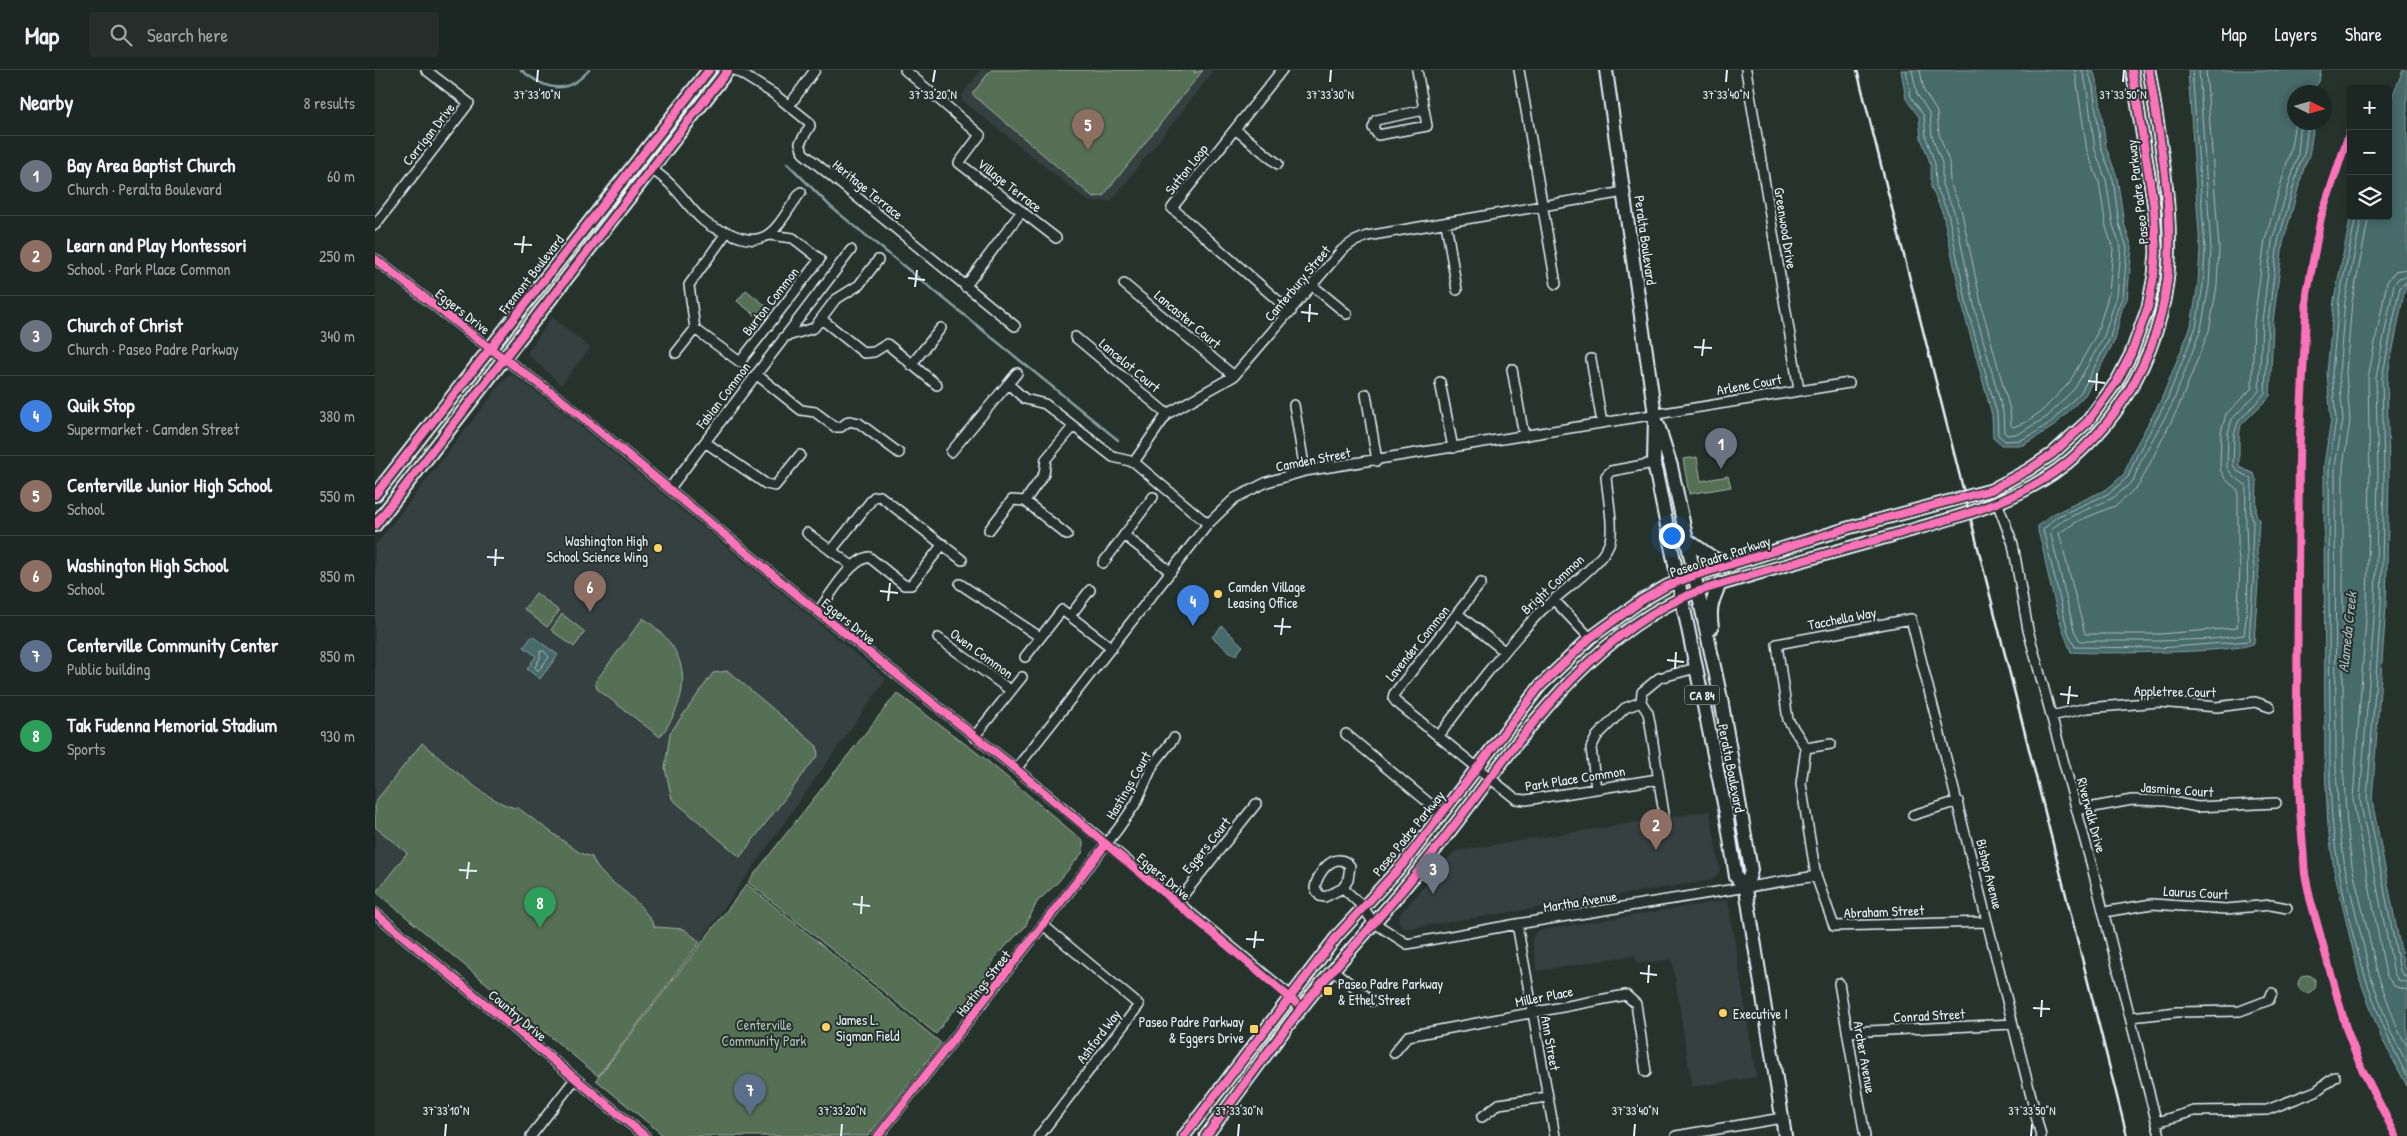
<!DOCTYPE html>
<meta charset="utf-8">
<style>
:root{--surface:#1c2622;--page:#252e2a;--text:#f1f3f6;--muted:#a0a5a5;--line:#3a4340;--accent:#8c9099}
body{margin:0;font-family:"Patrick Hand",sans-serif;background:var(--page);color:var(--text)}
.controls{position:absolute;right:15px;top:15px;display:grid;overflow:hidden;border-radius:5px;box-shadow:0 2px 8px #0003}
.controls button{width:45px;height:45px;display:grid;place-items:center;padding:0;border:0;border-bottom:1px solid var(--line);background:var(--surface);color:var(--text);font:25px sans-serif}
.compass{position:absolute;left:1912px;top:15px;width:45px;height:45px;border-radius:50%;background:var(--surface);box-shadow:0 2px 8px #0003;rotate:95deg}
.you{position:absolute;left:1296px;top:465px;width:18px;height:18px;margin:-12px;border:4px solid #fff;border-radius:50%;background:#1a73e8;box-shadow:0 0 0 8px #1a73e833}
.badge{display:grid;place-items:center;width:32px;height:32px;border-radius:50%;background:var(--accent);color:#fff;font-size:16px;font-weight:700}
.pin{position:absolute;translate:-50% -41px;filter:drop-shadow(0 1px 2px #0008)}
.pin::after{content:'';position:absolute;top:26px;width:18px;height:15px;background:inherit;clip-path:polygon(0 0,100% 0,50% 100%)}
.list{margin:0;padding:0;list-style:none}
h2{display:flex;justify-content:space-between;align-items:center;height:65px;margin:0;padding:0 20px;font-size:21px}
h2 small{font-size:16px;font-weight:400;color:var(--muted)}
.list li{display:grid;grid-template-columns:32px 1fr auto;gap:15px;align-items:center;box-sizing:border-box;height:80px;padding:0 20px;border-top:1px solid var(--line)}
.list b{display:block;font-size:19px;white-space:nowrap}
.list p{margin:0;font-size:16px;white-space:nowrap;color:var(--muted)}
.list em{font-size:16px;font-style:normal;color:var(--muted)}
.icon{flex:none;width:28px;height:28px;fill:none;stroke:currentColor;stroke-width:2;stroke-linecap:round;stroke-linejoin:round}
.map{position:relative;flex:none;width:2032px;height:1066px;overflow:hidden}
header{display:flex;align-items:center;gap:30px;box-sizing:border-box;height:70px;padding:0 25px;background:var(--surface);border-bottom:1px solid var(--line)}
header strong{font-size:24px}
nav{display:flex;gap:28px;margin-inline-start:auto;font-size:18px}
.search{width:350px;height:45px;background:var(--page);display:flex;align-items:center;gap:12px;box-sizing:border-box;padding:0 18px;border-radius:5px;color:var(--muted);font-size:19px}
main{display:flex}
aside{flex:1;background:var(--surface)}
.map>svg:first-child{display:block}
.built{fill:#344040}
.green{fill:#577055;stroke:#a0b0a6}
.water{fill:#466a6b;stroke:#87a0a3}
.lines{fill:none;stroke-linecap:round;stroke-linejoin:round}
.shore{stroke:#a7bbc0;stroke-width:1}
.stream{stroke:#87a0a3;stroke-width:2.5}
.street-casing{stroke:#e8f1f8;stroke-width:12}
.secondary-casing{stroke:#e8f1f8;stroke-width:15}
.primary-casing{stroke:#e8f1f8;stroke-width:16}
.street{stroke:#26332d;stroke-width:9}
.secondary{stroke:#26332d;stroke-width:11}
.primary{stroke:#26332d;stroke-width:12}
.rail{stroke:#e8f1f8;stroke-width:2.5}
.cycleway-casing{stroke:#26332d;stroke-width:11}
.cycleway{stroke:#fb73b8;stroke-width:8}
.ticks{fill:none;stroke:#e8f1f8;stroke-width:2}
.poi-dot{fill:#ffd166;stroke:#26332d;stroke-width:2}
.labels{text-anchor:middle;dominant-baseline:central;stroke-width:4;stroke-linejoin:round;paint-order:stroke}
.shield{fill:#26332d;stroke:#aeb8bb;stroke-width:1}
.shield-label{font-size:12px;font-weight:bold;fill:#e8f1f8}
.street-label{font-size:14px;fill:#e8f1f8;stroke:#26332d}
.poi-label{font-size:14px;fill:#e8f1f8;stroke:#26332d;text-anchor:start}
.park-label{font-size:14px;fill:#aebdb7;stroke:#26332d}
.water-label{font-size:15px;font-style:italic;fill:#a7bbc0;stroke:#26332d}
.ticks-label{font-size:12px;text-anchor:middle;fill:#e8f1f8;stroke:#26332d;stroke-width:4;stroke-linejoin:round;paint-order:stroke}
</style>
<header>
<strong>Map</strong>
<div class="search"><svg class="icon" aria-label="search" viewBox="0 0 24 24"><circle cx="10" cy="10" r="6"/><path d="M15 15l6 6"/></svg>Search here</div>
<nav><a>Map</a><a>Layers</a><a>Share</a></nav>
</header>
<main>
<aside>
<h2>Nearby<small>8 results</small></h2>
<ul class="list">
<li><span class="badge" style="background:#6b7280">1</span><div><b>Bay Area Baptist Church</b><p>Church · Peralta Boulevard</p></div><em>60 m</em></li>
<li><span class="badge" style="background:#8d6e63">2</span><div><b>Learn and Play Montessori</b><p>School · Park Place Common</p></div><em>250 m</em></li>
<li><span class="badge" style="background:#6b7280">3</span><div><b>Church of Christ</b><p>Church · Paseo Padre Parkway</p></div><em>340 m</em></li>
<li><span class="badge" style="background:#3f7fe0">4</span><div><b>Quik Stop</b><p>Supermarket · Camden Street</p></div><em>380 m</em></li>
<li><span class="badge" style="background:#8d6e63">5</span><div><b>Centerville Junior High School</b><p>School</p></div><em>550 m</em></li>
<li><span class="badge" style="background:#8d6e63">6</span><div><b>Washington High School</b><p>School</p></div><em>850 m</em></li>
<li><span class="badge" style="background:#5c6f8a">7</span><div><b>Centerville Community Center</b><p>Public building</p></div><em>850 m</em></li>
<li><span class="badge" style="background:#2e9e5b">8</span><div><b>Tak Fudenna Memorial Stadium</b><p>Sports</p></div><em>930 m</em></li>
</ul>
</aside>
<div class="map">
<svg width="2032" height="1066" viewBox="0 0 2032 1066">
<rect width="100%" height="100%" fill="#26332d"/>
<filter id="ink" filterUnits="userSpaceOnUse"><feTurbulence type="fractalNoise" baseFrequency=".02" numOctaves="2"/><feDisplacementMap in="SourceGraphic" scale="10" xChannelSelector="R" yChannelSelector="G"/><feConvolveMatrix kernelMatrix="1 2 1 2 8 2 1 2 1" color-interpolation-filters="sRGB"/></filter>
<g filter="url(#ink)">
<path class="built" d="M606,0H835L838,2L736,131L714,132L587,30V25Z
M177,247L215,278L186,315L152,283Z
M137,304L186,340L511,609L325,872L309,859L280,857L273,844L258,829L220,797L211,783H205L143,739L134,738L95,711L36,786L32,783L0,821V476L131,307Z
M1335,741L1345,801L1337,810L1042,857L1027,858L1023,851L1026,843L1080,781Z
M1353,830L1381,1007L1317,1017L1297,889L1262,894L1260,885L1162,901L1157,868L1162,861Z"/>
<path class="green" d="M616,0H821L819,3L828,0L728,126L718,127L597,24Z
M371,220L395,239L386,250L362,231Z
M1322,387L1326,411L1353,406L1356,417L1314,424L1308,389Z
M161,523L184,541L172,557L149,539Z
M187,544L210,562L199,577L176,560Z
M268,548C317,581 318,623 285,667L222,619L220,612Z
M353,601L442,676L443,685L365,787L297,729L290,698L295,663L338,603Z
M522,623L609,688L708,771V782L683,812L662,832L650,857L621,886L610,907L593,931L576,943L561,964L373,812Z
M47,673C66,689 120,738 143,738L205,783L217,787C223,806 244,815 258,829C267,837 274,846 280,857L309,859L325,872L223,1006L1,822L32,783L0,757V732Z
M372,814L566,973L493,1066H289L221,1010Z
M1923 914a9 9 0 1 1 18 0a9 9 0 1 1-18 0Z"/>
<path class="water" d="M1526,0H1718L1723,16L1731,77L1742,107L1749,153L1757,177L1752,229L1747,239L1740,270L1710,325L1679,356L1660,368L1648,375H1626L1618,368L1617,345L1590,246L1568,144L1556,117V95L1546,68L1544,47L1531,29Z
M1813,0H1946L1944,12L1935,22H1920V52L1941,53C1935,65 1937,85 1930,94L1908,173L1898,252L1895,326L1866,355L1864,365V397L1879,404L1882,412L1881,444L1884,450L1882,482L1884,497L1879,573C1870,583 1718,584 1696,582C1683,549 1674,513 1668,479C1667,471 1662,464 1663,456L1678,444L1732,419L1749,404L1757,383L1786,330L1816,256L1823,214L1825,179Z
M2028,0H2032V208L2012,309L2014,407L2011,536L1997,730L2032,913V1016L2006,967L1985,910L1959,800L1953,756L1950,697L1949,395L1956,350L1952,303L1959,230L1976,145L2013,146V37Z
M847,556L868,576L860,586L837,567Z
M157,566L183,585L165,609L152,599L161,586L149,577Z"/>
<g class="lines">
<path class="shore" d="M1531,0L1536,27L1549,46L1551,67L1560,94L1561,116L1573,143L1594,245L1622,343L1623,365L1630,371L1646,370L1658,364L1676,352L1706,322L1735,268L1743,237L1748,227L1752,178L1744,154L1738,109L1726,78L1718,17L1713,0
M1537,0L1542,24L1555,44L1557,66L1567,93V115L1579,141L1601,244L1628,342L1629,362L1632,365L1645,363L1672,347L1700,318L1729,266L1742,225L1746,178L1738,155L1731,110L1720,80L1712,19L1707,0
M1545,0L1549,21L1562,42L1564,64L1574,92L1575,113L1586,139L1608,242L1635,340L1636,355L1638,357L1651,352L1667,341L1694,313L1722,263L1734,223L1738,179L1731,157L1724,112L1712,81L1700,0
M1817,0L1830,179L1828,215L1821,257L1791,332L1762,385L1753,407L1735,423L1681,447L1668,460L1693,562L1700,577L1785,578L1874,571L1879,497L1877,482L1878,451L1876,443L1877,414L1875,408L1862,401L1858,395L1859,365L1863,352L1890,323L1893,252L1903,172L1925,93C1933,81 1929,65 1935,52
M1824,0L1836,179L1834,216L1826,259L1797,335L1767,388L1758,411L1738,428L1699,445L1684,453L1675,461L1699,560L1705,571H1785L1837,569L1869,565C1877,517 1869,463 1871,415L1857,405L1852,397L1853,363L1857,349L1884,321L1887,251L1897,171L1923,85L1925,61L1928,52
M1831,0L1844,179L1842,216L1834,261L1803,338L1764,415L1742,435L1703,451L1684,463L1710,564H1784L1862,558L1865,497L1863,482V420L1850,409L1845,399L1846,362L1851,344L1877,318L1879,251L1890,170L1915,82L1920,52
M1981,146L1964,230L1957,303L1961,350L1954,395C1955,478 1953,561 1955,644C1955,682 1954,720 1958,758C1968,843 1992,930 2032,1006
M1987,146L1970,231L1964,303L1968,350L1960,396L1961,697L1964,755L1970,798L1996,907L2016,963L2032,993
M1994,146L1977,232L1971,303L1975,351L1968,396V697L1972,754L1977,796L2003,905L2023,960L2032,976
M2032,199L2020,201L2012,212L1993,308L1995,407L1992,535L1978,730L2011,905L2019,916L2032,920
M2032,206L2024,208L2019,214L2001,308L2003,407L2000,535L1985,730L2019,903L2023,910L2032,912
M2032,212L2025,217L2007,308L2009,407L2006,536L1992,730L2025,901L2028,905L2032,906
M169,581L174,587L163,601L160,597L165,588V582Z"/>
<path class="stream" d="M146,0C171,20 191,26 214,0
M412,93L456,137L743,370"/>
<defs>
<path id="street" d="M360,0L399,24L434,52L435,56L425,73L428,83L640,256
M530,0L605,65L584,93L681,168
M907,0L797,138L916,242
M1042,0L1052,56L1003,65L998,58L1001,50L1049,40
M1144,0L1181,214
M1371,0L1424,320
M414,36L440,0
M860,59L903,94
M277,99C284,105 292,110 298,117C315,134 326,158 352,162
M1071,153L1082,220
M0,155L94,33L51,0
M394,165L418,168L445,189L365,292L320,259L314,215L352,162C395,184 402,154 426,122
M0,189L105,271L189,332L443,542L641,699L916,926L925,940
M749,214L859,306
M938,216L972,244
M590,217L647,141
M444,252L449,251L489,283L499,282L512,274L562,315
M409,267L439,258L460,230L484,215L503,190
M700,267L792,344
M301,283L320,259
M1216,289L1227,353
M536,295L566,258
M1137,299L1149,366
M381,304L426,340L440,342L460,357H466L474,351L484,353L524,383
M1065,312L1078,378
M633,314L642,303
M991,324L1002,391
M919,335L930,401
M330,372L391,414L400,416L425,385
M576,382L633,314L650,329L670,334L738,387L759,392L833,454
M759,392L792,344L859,306L967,180L978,172L992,166L1249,122
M295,418L476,180
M650,431L692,465
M1622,432L1638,474L1653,560L1716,793L1785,1066
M614,460L637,430L650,431L669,404L671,389L698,357
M432,463L477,496
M749,465L796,502
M456,481L499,427L505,426L587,490
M728,493L778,427
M1106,513L1019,624L1018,628L1021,632L1141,729L1151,730L1283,709
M585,514L665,567
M1179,530L1215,568
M443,542C454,527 475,490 494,487L529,515H536L568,474
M1083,544L1129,581
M695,546L715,520
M563,568L635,620
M650,587L687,540L737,578
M1266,632L1273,643L1275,653L1289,744
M1266,632L1267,622L1284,608L1321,598
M1676,646L1712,638L1784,632L1842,637L1880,632L1895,637
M971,664L1066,743
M599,667L647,607
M1063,667C1095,624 1127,582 1164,543C1182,524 1225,497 1234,474C1240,459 1232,424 1231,406L1236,401L1279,393
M1431,678L1456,674
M641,699L833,454L860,428L892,412L930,401L1474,313
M1221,719L1216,678L1222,666L1250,638L1266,632
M1702,740L1757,730L1792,731L1822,737L1901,733
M1538,745L1583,731
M968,818L950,827L945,826L940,818C942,802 961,779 975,796L973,810L968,818L988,837L998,852L1032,874L1142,854L1441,806
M802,833L881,734
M1729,842L1777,834L1851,839L1896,835L1912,838
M0,843L270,1066
M1612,852L1459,856L1441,806L1426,714L1431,678L1413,650L1402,574L1536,549L1666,1066
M1142,854L1180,1066
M958,900L997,931
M1464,913L1490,1066
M1756,947L1802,942L1865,941L1894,930L1897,923
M1472,962L1638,954
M1019,983L1033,966L1251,925L1261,934L1271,1002
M1107,1047L1124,1034L1172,1027
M1782,1052L1819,1041L1892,1040L1941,1021L1960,1007
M156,1066L200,1009
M503,1066L743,759L761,733L778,695L799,668
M664,1066L764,935L668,855
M1301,1066L1407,1048"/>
<path id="secondary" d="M809,1066L963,865L1028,794L1165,616L1215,568L1266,531L1292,516L1318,506L1473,458L1616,420L1653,400L1677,384L1712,352L1742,311L1756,284L1773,237L1779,206L1781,182L1779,137L1757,0
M831,1066C869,1016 905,963 945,915C984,870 1024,826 1061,779C1134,687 1207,566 1321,522C1387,501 1453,484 1519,465C1561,453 1605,442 1644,423C1733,380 1788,288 1794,192C1797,128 1784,63 1774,0"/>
<path id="primary" d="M1231,0L1280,345L1279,393L1351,743L1361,807L1371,819
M1283,355L1296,396L1346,629L1376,800L1371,819L1410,1066
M0,425L334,0
M0,455L353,0
M1311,469L1338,488L1356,495
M1337,557C1334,540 1337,530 1345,514"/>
</defs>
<use href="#street" class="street-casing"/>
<use href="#secondary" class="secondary-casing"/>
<use href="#primary" class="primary-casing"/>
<use href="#street" class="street"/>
<use href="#secondary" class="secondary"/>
<use href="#primary" class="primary"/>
<path class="rail" d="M1482,0L1752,1066"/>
<defs>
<path id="cycleway" d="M1976,58L1946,147L1932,224L1924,386L1922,638L1925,739L1930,804L1935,828L1971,958L1986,997L2021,1066
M0,189L105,271L189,332L443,542L641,699L920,932
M0,425L334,0
M0,455L353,0
M0,843L270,1066
M503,1066L731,774
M809,1066L963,865L1028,794L1165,616L1215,568L1266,531L1292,516L1318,506L1473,458L1616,420L1653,400L1677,384L1712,352L1742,311L1756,284L1773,237L1779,206L1781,182L1779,137L1757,0
M831,1066C869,1016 905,963 945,915C984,870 1024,826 1061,779C1134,687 1207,566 1321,522C1387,501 1453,484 1519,465C1561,453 1605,442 1644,423C1733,380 1788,288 1794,192C1797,128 1784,63 1774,0"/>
</defs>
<use href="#cycleway" class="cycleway-casing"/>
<use href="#cycleway" class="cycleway"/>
</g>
</g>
<path class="ticks" d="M162,12L163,0M558,12L560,0M955,12L956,0M1351,12L1352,0M1748,12L1749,0M139,174L157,175M147,183L149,166M533,208L550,210M540,217L542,200M926,242L943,244M934,252L935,234M1319,277L1337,278M1327,286L1329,269M1713,311L1730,313M1721,321L1722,303M112,487L129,488M120,496L121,479M505,521L523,523M513,531L515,513M899,556L916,557M906,565L908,548M1292,590L1309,592M1300,599L1301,582M1685,624L1703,626M1693,634L1695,616M84,800L102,801M92,809L94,792M478,834L495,836M486,844L487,826M871,869L889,870M879,878L881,861M1265,903L1282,905M1273,913L1274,895M1658,938L1675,939M1666,947L1667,930M70,1066L71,1054M466,1066L467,1054M863,1066L864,1054M1259,1066L1260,1054M1656,1066L1657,1054"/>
<g class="poi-dot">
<circle cx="283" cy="478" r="5"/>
<circle cx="843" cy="524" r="5"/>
<rect x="948" y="916" width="10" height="10" rx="2.5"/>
<circle cx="1348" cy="943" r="5"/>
<circle cx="451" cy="957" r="5"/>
<rect x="874" y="954" width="10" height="10" rx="2.5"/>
</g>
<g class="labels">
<rect class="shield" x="1309.5" y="615.5" width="35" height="19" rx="4"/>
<g class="shield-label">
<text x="1327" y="625">CA 84</text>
</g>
<g class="street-label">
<text transform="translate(53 64) rotate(-52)">Corrigan Drive</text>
<text transform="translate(811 99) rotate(-52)">Sutton Loop</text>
<text transform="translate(635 115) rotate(38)">Village Terrace</text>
<text transform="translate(493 119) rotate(39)">Heritage Terrace</text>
<text transform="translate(1762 122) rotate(-97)">Paseo Padre Parkway</text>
<text transform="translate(1411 158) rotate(81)">Greenwood Drive</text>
<text transform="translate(1271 170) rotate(82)">Peralta Boulevard</text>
<text transform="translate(156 204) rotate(-52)">Fremont Boulevard</text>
<text transform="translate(922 213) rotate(-50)">Canterbury Street</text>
<text transform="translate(395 231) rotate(-52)">Burton Common</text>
<text transform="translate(88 241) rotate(38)">Eggers Drive</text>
<text transform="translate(813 249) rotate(40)">Lancaster Court</text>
<text transform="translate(755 295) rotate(40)">Lancelot Court</text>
<text transform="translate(1374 314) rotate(-10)">Arlene Court</text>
<text transform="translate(348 325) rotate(-53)">Fabian Common</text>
<text transform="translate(938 389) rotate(-11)">Camden Street</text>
<text transform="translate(1345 486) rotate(-18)">Paseo Padre Parkway</text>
<text transform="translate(1177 514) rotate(-43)">Bright Common</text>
<text transform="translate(1467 548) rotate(-11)">Tacchella Way</text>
<text transform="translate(474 551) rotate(39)">Eggers Drive</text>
<text transform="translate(1042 573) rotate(-51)">Lavender Common</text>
<text transform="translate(607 583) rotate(36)">Owen Common</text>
<text transform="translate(1800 621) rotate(1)">Appletree Court</text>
<text transform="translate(1357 698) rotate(79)">Peralta Boulevard</text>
<text transform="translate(1200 708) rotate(-9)">Park Place Common</text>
<text transform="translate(753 715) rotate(-60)">Hastings Court</text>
<text transform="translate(1802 719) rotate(4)">Jasmine Court</text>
<text transform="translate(1717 745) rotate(75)">Riverwalk Drive</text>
<text transform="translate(1033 763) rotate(-51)">Paseo Padre Parkway</text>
<text transform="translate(831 775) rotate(-51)">Eggers Court</text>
<text transform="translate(1615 804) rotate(76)">Bishop Avenue</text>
<text transform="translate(789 806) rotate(40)">Eggers Drive</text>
<text transform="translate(1821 822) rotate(3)">Laurus Court</text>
<text transform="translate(1205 831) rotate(-9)">Martha Avenue</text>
<text transform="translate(1509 841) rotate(-2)">Abraham Street</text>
<text transform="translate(608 913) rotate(-52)">Hastings Street</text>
<text transform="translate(1169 926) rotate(-11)">Miller Place</text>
<text transform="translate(143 945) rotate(40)">Country Drive</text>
<text transform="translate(1554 945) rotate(-3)">Conrad Street</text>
<text transform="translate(723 966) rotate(-53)">Ashford Way</text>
<text transform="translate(1176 973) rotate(80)">Ann Street</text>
<text transform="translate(1490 987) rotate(80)">Archer Avenue</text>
</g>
<g class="poi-label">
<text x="273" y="470" text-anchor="end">Washington High<tspan x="273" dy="16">School Science Wing</tspan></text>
<text x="853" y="516">Camden Village<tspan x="853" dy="16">Leasing Office</tspan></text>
<text x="963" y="913">Paseo Padre Parkway<tspan x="963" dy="16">&amp; Ethel Street</tspan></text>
<text x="1358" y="943">Executive I</text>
<text x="461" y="949">James L.<tspan x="461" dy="16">Sigman Field</tspan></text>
<text x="869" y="951" text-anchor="end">Paseo Padre Parkway<tspan x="869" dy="16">&amp; Eggers Drive</tspan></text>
</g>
<g class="park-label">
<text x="389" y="954">Centerville<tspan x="389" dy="16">Community Park</tspan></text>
</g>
<g class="water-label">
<text transform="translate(1972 562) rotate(-84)">Alameda Creek</text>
</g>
</g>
<g class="ticks-label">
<text x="162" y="29">37°33'10"N</text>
<text x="558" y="29">37°33'20"N</text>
<text x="955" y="29">37°33'30"N</text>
<text x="1351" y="29">37°33'40"N</text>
<text x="1748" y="29">37°33'50"N</text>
<text x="71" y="1045">37°33'10"N</text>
<text x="467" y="1045">37°33'20"N</text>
<text x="864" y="1045">37°33'30"N</text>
<text x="1260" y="1045">37°33'40"N</text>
<text x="1657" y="1045">37°33'50"N</text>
</g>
</svg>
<div class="controls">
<button>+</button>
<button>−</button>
<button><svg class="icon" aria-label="layers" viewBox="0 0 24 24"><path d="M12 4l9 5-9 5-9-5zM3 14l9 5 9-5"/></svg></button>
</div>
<svg class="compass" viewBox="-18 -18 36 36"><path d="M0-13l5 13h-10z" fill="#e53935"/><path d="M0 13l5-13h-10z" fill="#a0a5a5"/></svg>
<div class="you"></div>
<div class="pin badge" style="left:1346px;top:399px;background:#6b7280">1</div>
<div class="pin badge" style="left:1281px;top:780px;background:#8d6e63">2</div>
<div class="pin badge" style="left:1058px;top:824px;background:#6b7280">3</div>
<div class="pin badge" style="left:818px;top:556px;background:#3f7fe0">4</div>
<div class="pin badge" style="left:713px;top:80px;background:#8d6e63">5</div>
<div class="pin badge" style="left:215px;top:542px;background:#8d6e63">6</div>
<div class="pin badge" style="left:375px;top:1045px;background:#5c6f8a">7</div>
<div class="pin badge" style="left:165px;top:858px;background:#2e9e5b">8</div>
</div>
</main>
